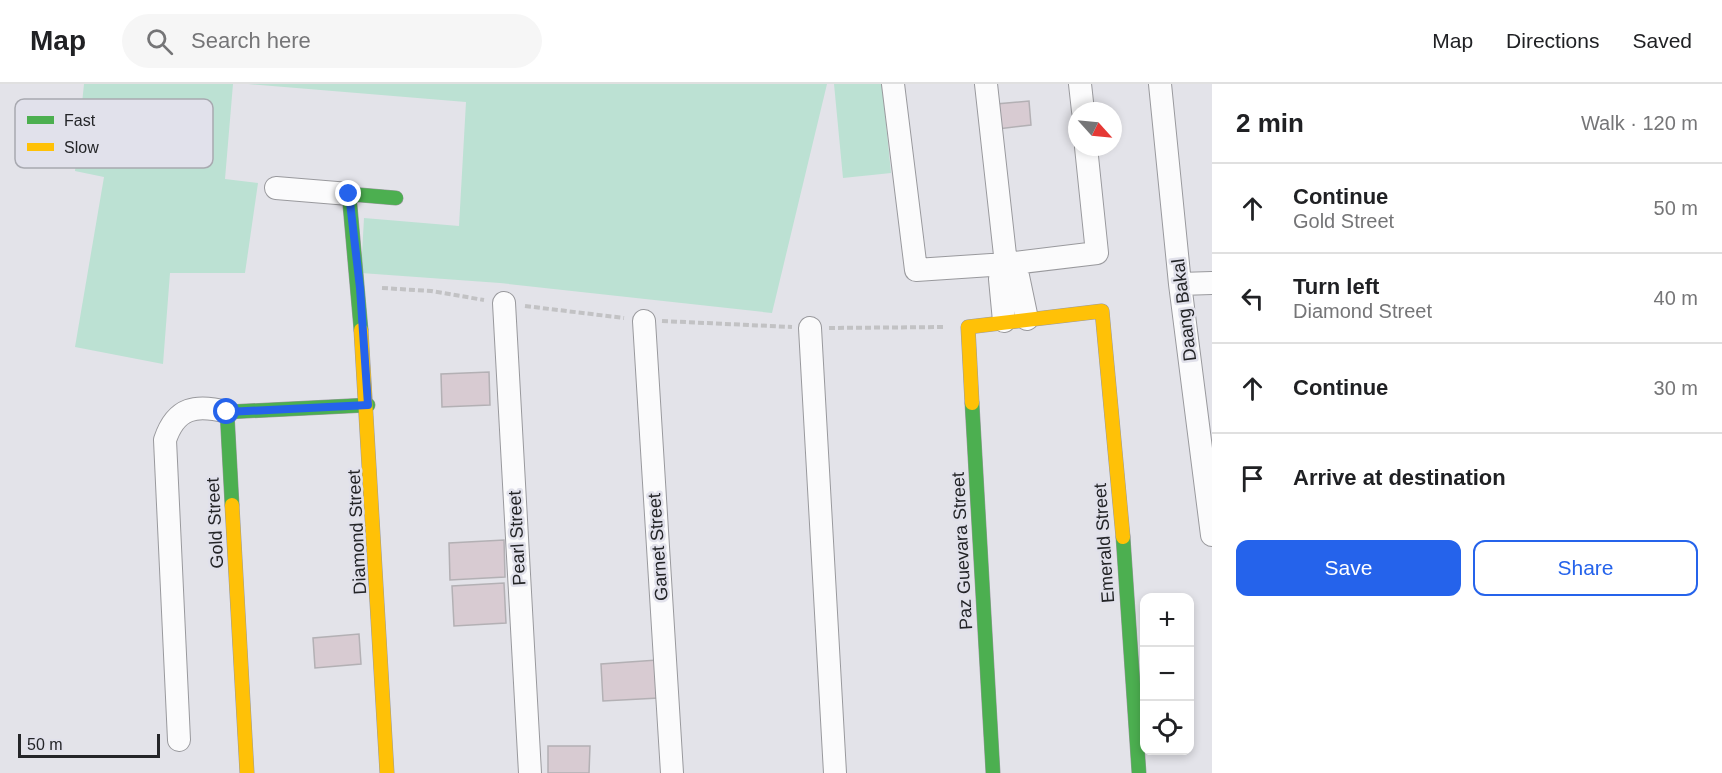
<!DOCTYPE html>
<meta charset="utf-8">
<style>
:root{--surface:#fff;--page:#f6f6f6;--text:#202124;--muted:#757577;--line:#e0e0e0;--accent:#2563eb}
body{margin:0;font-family:Arial,sans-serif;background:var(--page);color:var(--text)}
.controls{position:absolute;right:18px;bottom:18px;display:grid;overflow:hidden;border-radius:12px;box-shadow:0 3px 9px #0003}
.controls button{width:54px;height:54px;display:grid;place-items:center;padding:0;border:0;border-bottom:2px solid var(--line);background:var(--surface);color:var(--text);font:30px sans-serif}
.compass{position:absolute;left:1068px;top:18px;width:54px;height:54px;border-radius:50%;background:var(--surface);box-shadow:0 3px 9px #0003;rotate:117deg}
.scale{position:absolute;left:18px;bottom:15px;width:142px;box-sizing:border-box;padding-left:6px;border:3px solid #242528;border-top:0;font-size:16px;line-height:21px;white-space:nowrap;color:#242528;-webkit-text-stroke:4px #e1e1eb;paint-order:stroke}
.stop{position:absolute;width:18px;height:18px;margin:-14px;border:4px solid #2563eb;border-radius:50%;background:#fff}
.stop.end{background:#2563eb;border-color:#fff;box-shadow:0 2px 6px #0008}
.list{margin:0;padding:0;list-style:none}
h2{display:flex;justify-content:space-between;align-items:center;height:78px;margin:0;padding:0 24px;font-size:26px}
h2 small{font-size:20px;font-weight:400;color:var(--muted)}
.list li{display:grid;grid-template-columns:39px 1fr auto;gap:18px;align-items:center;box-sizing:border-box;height:90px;padding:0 24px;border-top:2px solid var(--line)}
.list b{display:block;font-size:22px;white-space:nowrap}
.list p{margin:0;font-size:20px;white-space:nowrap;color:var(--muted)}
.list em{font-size:20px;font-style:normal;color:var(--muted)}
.actions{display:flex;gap:12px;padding:18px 24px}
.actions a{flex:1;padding:14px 0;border:2px solid var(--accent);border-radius:12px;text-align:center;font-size:21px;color:var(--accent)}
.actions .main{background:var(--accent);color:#fff}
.icon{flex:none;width:33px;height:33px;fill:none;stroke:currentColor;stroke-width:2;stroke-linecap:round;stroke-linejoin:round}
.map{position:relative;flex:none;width:1212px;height:689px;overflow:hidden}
header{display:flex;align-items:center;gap:36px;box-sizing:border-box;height:84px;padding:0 30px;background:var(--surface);border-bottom:2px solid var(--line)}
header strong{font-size:28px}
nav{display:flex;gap:33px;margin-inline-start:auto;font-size:21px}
.search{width:420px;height:54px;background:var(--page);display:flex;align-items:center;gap:15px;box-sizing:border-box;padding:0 21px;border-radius:33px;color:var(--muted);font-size:22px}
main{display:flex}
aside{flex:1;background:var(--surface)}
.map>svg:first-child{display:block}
.green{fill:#bce1d3}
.building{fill:#d8cbd2;stroke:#b3b0b4;stroke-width:1.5}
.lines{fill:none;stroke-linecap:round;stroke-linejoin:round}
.street-casing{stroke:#99999d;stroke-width:24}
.fast-casing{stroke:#99999d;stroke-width:15}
.slow-casing{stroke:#99999d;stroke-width:15}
.path{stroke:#c2c2c4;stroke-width:4;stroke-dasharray:6 3;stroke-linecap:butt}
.street{stroke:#fbfbfc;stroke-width:22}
.fast{stroke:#4caf50;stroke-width:14}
.slow{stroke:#ffc107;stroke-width:14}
.route{stroke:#2563eb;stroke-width:8}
.labels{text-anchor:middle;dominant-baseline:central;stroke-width:5;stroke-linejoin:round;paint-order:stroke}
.street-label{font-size:18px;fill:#242528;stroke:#e1e1eb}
.key{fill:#e1e1eb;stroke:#a8a9b0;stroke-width:1.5}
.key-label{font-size:16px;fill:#242528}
</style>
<header>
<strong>Map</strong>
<div class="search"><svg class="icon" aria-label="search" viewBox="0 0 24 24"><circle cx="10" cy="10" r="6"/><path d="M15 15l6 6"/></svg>Search here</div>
<nav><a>Map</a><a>Directions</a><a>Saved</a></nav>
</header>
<main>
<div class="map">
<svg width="1212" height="689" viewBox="0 0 1212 689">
<rect width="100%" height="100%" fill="#e3e3e9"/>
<path class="green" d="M84,0H233L225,95L258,99L245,189H170L163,280L75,263L104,93L75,87Z
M248,0H827L772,229L500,199L361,189L364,134L459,142L466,18Z
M834,0H882L891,89L843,94Z"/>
<path class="building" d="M1029,17L1031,41L998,45L996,20Z
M489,288L490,321L442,323L441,290Z
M504,456L505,493L450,496L449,459Z
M504,499L506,539L454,542L452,502Z
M359,550L361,580L315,584L313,554Z
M657,576L659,614L603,617L601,580Z
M548,662H590L589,689H548Z"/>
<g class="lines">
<defs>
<path id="street" d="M893,0L916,186L1006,180L1097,169L1086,63
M986,0L1006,180L1000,195L1004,237
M1080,0L1083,27
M1160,0L1180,200L1212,451
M276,104L349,110
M1006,180L1018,192L1027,235
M1180,200L1212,199
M504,219L530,689
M644,237L672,689
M810,244L835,689
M179,656L165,356C176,323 196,320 227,328"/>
<path id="fast" d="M361,246L349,110L396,114
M972,319L993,689
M232,421L227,328L368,321
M1123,453L1139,689"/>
<path id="slow" d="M361,246L387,689
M972,319L968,243L1102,227L1123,453
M232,421L247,689"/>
</defs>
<use href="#street" class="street-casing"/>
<use href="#fast" class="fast-casing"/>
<use href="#slow" class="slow-casing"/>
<path class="path" d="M382,204L431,207L484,216
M525,222L624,234
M662,237L792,243
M829,244L945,243"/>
<use href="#street" class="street"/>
<use href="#fast" class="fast"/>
<use href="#slow" class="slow"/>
</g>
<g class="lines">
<path class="route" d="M227,328L368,321L360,204L349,110"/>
</g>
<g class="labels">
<g class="street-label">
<text transform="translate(1184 226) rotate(-97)">Daang Bakal</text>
<text transform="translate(215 439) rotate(-93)">Gold Street</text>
<text transform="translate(357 448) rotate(-93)">Diamond Street</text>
<text transform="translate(517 454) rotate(-93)">Pearl Street</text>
<text transform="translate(1104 459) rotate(-94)">Emerald Street</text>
<text transform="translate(658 463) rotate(-94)">Garnet Street</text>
<text transform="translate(962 467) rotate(-93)">Paz Guevara Street</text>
</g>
</g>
<rect x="15" y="15" width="198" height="69" rx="9" class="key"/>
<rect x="27" y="32" width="27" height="8" fill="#4caf50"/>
<rect x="27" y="59" width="27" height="8" fill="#ffc107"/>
<g class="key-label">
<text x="64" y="42">Fast</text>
<text x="64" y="69">Slow</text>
</g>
</svg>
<div class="controls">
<button>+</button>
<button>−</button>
<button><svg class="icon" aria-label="locate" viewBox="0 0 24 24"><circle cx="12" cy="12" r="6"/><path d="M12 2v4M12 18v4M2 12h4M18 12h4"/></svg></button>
</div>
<svg class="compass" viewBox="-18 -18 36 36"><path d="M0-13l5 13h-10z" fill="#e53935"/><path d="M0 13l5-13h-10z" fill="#757577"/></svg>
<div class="scale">50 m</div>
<div class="stop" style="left:227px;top:328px"></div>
<div class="stop end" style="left:349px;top:110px"></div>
</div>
<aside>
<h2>2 min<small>Walk · 120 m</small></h2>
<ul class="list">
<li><svg class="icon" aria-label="ahead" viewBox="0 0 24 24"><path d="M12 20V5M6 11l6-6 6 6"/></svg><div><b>Continue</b><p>Gold Street</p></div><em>50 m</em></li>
<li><svg class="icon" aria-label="left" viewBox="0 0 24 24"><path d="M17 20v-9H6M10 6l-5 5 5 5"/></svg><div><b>Turn left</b><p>Diamond Street</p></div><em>40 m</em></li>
<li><svg class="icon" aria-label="ahead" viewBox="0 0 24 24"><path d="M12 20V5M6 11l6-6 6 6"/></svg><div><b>Continue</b></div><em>30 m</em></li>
<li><svg class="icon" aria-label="arrive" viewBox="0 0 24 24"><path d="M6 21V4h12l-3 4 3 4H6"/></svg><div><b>Arrive at destination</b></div></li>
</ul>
<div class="actions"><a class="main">Save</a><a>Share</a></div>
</aside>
</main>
